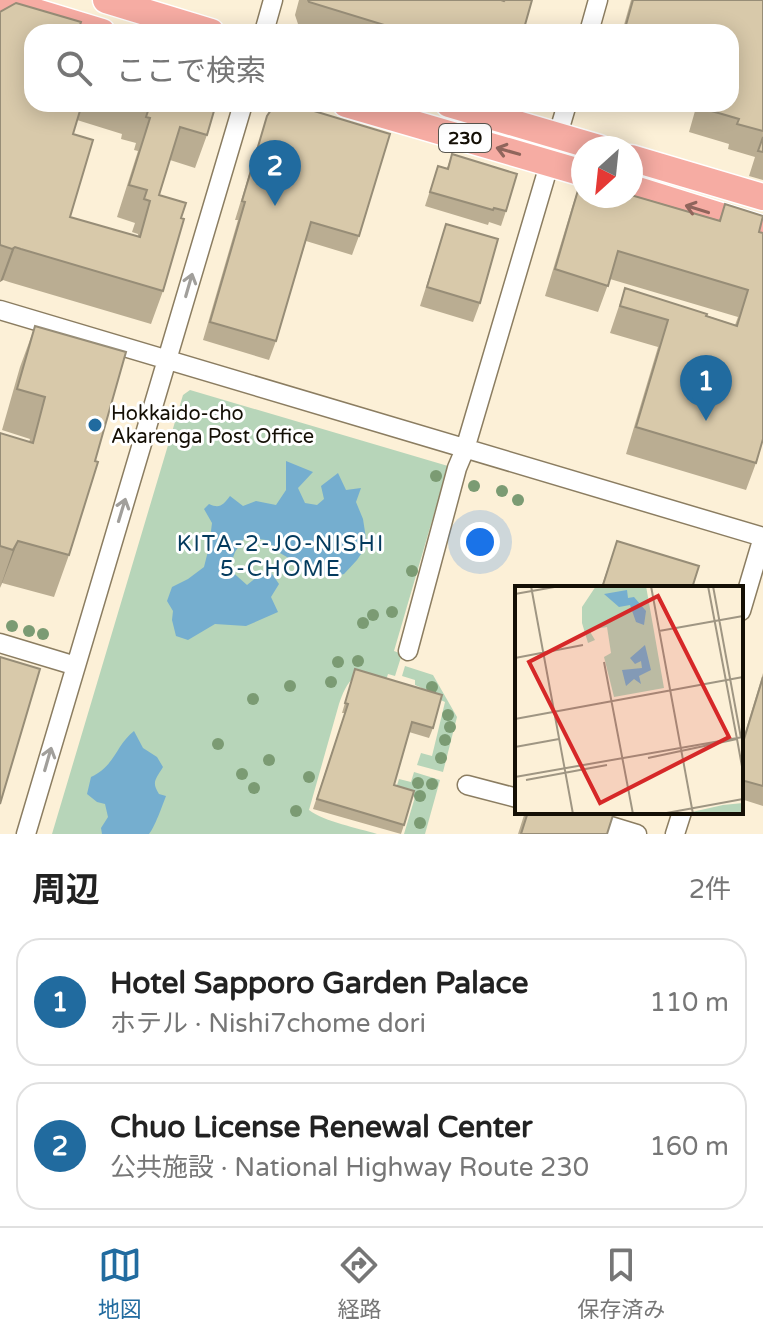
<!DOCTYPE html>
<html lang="ja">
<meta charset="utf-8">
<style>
:root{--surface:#fff;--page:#f6f6f6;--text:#222;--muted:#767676;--line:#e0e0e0;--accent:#216b9f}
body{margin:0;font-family:"Varela Round","Noto Sans JP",sans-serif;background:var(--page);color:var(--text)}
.compass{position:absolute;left:571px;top:136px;width:72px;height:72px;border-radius:50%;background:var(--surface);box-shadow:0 4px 20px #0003;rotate:207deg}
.you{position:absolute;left:480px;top:542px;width:28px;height:28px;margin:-20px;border:6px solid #fff;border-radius:50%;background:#1a73e8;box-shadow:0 0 0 12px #1a73e833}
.badge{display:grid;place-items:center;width:52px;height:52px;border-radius:50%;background:var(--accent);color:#fff;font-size:26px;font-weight:700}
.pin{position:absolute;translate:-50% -66px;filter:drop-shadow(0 2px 4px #0008)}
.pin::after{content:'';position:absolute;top:42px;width:28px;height:24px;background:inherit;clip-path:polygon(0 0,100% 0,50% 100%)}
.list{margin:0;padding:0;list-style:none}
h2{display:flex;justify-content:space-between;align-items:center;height:104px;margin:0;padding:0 32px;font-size:34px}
h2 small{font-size:26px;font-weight:400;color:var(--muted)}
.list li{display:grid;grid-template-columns:52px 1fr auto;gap:24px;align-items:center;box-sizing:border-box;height:128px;margin:0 16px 16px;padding:0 16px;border:2px solid var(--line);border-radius:24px}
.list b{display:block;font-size:30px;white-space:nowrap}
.list p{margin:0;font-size:26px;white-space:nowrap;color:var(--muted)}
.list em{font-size:26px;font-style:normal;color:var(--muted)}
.icon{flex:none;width:44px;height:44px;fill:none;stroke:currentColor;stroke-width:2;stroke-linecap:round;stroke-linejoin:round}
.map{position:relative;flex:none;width:763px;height:834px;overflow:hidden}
.search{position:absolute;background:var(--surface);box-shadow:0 4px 20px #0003;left:24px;right:24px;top:24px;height:88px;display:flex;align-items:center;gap:20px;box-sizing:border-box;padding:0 28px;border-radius:24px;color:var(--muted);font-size:30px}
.sheet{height:392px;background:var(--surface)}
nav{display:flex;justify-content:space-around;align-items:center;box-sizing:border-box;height:112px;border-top:2px solid var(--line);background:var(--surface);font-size:22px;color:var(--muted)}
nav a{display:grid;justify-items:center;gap:4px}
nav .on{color:var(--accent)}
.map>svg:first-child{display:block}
.green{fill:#b7d5b9}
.water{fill:#75aecf}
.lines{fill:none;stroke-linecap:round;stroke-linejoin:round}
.minor-casing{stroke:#8b7d61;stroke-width:21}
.highway-casing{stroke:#fff;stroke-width:29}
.minor{stroke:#fff;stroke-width:18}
.highway{stroke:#f6aca3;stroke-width:26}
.tree{fill:#7b9b73}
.wall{fill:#baad92;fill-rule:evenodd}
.shaded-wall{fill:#978d77}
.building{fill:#d8c9aa;stroke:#978d77;stroke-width:2}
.oneway{stroke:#90655c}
.oneway2{stroke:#a19f9b}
.poi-dot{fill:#216b9f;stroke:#fff;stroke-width:3}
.labels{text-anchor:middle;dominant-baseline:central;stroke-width:6;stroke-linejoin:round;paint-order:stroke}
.shield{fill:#fff;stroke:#5a5750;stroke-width:2}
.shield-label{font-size:18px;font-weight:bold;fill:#140f05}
.poi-label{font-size:20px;fill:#140f05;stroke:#fff;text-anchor:start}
.neighbourhood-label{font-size:22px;letter-spacing:2px;fill:#033a5d;stroke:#fff}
.inset-road{fill:none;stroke:#9f9683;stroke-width:2}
.view{fill:#d62828;fill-opacity:0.15;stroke:#d62828;stroke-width:4}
.inset-edge{fill:none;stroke:#140f05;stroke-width:4}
</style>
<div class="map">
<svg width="763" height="834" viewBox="0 0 763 834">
<rect width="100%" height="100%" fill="#fcf0d7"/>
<path class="green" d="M190,390L448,466L394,651L402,654L395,676L388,674L384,686L355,677C347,682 342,695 339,704L309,810C325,822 358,828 377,834H52L183,395Z
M405,666L433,675L457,717L443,772L417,765L421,753L432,756L445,702C433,697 427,689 415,685V680L402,676Z
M414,772L440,780L425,834H404L415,797L395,791L399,779L411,782Z"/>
<path class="water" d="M286,461L313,472L298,488L305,503L317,505L324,499L321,486L338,473L346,490L361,488L356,502L363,519L367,545L357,560L344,574L331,577L316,574L280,553L266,540L245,537L235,552L229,569L247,585L268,568L279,584L271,597L278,612L246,626L215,624L188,640L176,636L172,620L173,611L167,601L172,587L188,579L204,567L209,547L212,523L204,509L209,504C220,509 223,505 230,496L243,506L256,501L276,505L286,490Z
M134,731L143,748L157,757L163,767C156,779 151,782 159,794L166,796C163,804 154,829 149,834H102L101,828L108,817L105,804L97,802L87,794L91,777C115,766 116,745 134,731Z"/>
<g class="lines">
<defs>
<path id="minor" d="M264,32L273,0
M589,32L598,0
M0,310L763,537
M741,611L763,537
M0,643L76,666
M408,651L457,468L465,449L567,104
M467,785L517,798
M565,812L637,834
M26,834L243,104
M675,834L682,812"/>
<path id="highway" d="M106,0L211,32
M0,1L102,32
M346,104L583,173
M449,104L599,148
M631,158L763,197
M631,188L763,229"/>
</defs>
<use href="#minor" class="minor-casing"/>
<use href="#highway" class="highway-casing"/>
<use href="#minor" class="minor"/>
<use href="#highway" class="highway"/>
</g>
<g class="tree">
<circle cx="436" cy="476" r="6"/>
<circle cx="474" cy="486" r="6"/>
<circle cx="502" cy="491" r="6"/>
<circle cx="518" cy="500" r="6"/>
<circle cx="412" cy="571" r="6"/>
<circle cx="392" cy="612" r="6"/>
<circle cx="373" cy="615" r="6"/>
<circle cx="363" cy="623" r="6"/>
<circle cx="12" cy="626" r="6"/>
<circle cx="29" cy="631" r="6"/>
<circle cx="43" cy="634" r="6"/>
<circle cx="358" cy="661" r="6"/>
<circle cx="338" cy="662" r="6"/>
<circle cx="331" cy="682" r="6"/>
<circle cx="290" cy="686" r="6"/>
<circle cx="432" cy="687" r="6"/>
<circle cx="253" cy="699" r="6"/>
<circle cx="448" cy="715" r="6"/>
<circle cx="450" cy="727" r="6"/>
<circle cx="445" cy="740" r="6"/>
<circle cx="218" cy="744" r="6"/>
<circle cx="441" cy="758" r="6"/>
<circle cx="269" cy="760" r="6"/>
<circle cx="242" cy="774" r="6"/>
<circle cx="309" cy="777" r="6"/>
<circle cx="418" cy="783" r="6"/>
<circle cx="432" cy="784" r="6"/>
<circle cx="254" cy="788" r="6"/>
<circle cx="420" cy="796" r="6"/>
<circle cx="296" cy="811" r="6"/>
<circle cx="420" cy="823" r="6"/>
</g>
<path class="wall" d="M299,0L503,1L532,0L523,32H314L299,27L295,15Z
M631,0H763V180L749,176L755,157L728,149L729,144L689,132L697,104H731V32H622Z
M0,12L32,104H216L207,135L195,168L170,160L159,195L181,218L163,291L151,324L9,282L3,280L0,282ZM77,120L122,134L121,139L136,143L134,150L138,151L117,217L135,223L132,232L138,234V237L70,217L73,134Z
M267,116L359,236L352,255L306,241L276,341L269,360L203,340L238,220H235Z
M452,154L506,211L501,226L489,222L488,225L425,206L438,166L447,168Z
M581,180L719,220L725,204L759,232L756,463L746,490L626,454L658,347L610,333L625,288L735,325L738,317L610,279L598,312L545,296L572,207Z
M446,224L480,303L473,322L420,306Z
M35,326L95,461L69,555L54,597L2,583L0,588V433L29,442L30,439L2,430L20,367Z
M617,541L692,588H601Z
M355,669L433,728L429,738L409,732L394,785L404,825L401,834L313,809L345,713H342Z
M763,673V806L741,799V746Z
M525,812H614L607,834H518Z"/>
<path class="shaded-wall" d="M15,247L3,280L0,282L12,249Z
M18,541L2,583L0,588L13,550Z"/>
<path class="building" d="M308,0H501L504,1L505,0H532L523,32H407L309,2Z
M633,0H763V131L737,124L739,119L698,107L699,104H731V32H624Z
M16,3L81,22L79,28L92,32H32V104H82L73,134L93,140L70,217L140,237L150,201L144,199L147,190L129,185L150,118L146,117L148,111L133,106V104H216L207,135L180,127L159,195L186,203L181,218L184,219L163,291L21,249L15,247L12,249L0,245V12Z
M284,104H291L390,134L359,236L311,222L276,341L210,322L245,202L242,201L267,116L273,107Z
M763,137V152L758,151Z
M452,154L517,174L506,211L494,208L493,210L430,192L438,166L448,169Z
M581,180L583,181V196H631V195L720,221L725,204L763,216L759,232L763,233V439L756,463L636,427L668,320L620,306L625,288L707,314L706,316L737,326L748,290L618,251L608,286L555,269Z
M446,224L498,239L480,303L427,287Z
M35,326L126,352L95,461L98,462L69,555L18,541L13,550L0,546V433L33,443L45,397L17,389Z
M617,541L699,566L692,588H602Z
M0,657L40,669L0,804Z
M355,669L442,695L433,728L412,722L394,785L414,791L404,825L317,799L348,704L345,703Z
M763,677V786L741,780V749Z
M528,812H614L607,834H521Z"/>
<defs><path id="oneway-shaft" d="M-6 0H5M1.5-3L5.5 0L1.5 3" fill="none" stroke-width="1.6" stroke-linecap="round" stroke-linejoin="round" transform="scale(2)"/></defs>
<g class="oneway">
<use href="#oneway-shaft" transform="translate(508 151) rotate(-164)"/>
<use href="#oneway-shaft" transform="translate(697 209) rotate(-163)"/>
</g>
<g class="oneway2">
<use href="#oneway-shaft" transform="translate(189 285) rotate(-74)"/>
<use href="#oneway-shaft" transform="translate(122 510) rotate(-73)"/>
<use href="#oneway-shaft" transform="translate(48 759) rotate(-74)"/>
</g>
<circle class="poi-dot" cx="95" cy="425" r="8"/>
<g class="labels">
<rect class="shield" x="439" y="124" width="52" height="28" rx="6"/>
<g class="shield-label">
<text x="465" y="138">230</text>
</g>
<g class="poi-label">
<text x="111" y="414">Hokkaido-cho<tspan x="111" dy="23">Akarenga Post Office</tspan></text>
</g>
<g class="neighbourhood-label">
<text x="281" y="544">KITA-2-JO-NISHI<tspan x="281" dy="25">5-CHOME</tspan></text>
</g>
</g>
<g transform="translate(515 586)">
<rect width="228" height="228" fill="#fcf0d7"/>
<path d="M81,0H131L149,102L99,111L89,71L96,67L92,41L74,44L80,54L73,57L67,37V21ZM228,217V228H168L208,219Z" fill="#b7d5b9"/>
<path d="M112,4L113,12L119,11L131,25L129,39L121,36L115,19L104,21L89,8ZM130,59L136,84L124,90L126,98L119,93L111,100L107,84L127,82L126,75L120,78L115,72Z" fill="#75aecf"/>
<path class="inset-road" d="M16,0L58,228M136,0L178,228M193,0L222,153M198,0L226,152M0,8L45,0M144,45L228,30M0,72L68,59M89,76L118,228M0,133L228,91M222,153L228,186M0,161L44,153M133,172L222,153M0,191L228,151M11,194L92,179M146,228L228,213"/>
<path class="view" d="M143,10L214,151L85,217L14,76Z"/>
<rect width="228" height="228" class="inset-edge"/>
</g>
</svg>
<svg class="compass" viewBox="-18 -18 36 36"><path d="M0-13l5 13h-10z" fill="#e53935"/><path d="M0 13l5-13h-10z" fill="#767676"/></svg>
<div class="you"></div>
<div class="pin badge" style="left:706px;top:421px">1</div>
<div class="pin badge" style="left:275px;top:206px">2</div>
<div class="search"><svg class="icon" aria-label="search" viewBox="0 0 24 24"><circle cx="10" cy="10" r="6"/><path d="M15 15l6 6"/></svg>ここで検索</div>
</div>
<section class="sheet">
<h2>周辺<small>2件</small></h2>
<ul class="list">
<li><span class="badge">1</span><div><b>Hotel Sapporo Garden Palace</b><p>ホテル · Nishi7chome dori</p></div><em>110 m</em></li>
<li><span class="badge">2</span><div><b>Chuo License Renewal Center</b><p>公共施設 · National Highway Route 230</p></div><em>160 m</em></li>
</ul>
</section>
<nav>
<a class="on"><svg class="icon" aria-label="map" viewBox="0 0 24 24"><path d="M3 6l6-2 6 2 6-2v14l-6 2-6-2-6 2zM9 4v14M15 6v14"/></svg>地図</a>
<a><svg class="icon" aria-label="directions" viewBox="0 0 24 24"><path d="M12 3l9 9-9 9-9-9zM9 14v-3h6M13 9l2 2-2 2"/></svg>経路</a>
<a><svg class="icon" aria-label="saved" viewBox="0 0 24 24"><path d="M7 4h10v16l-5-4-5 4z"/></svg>保存済み</a>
</nav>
